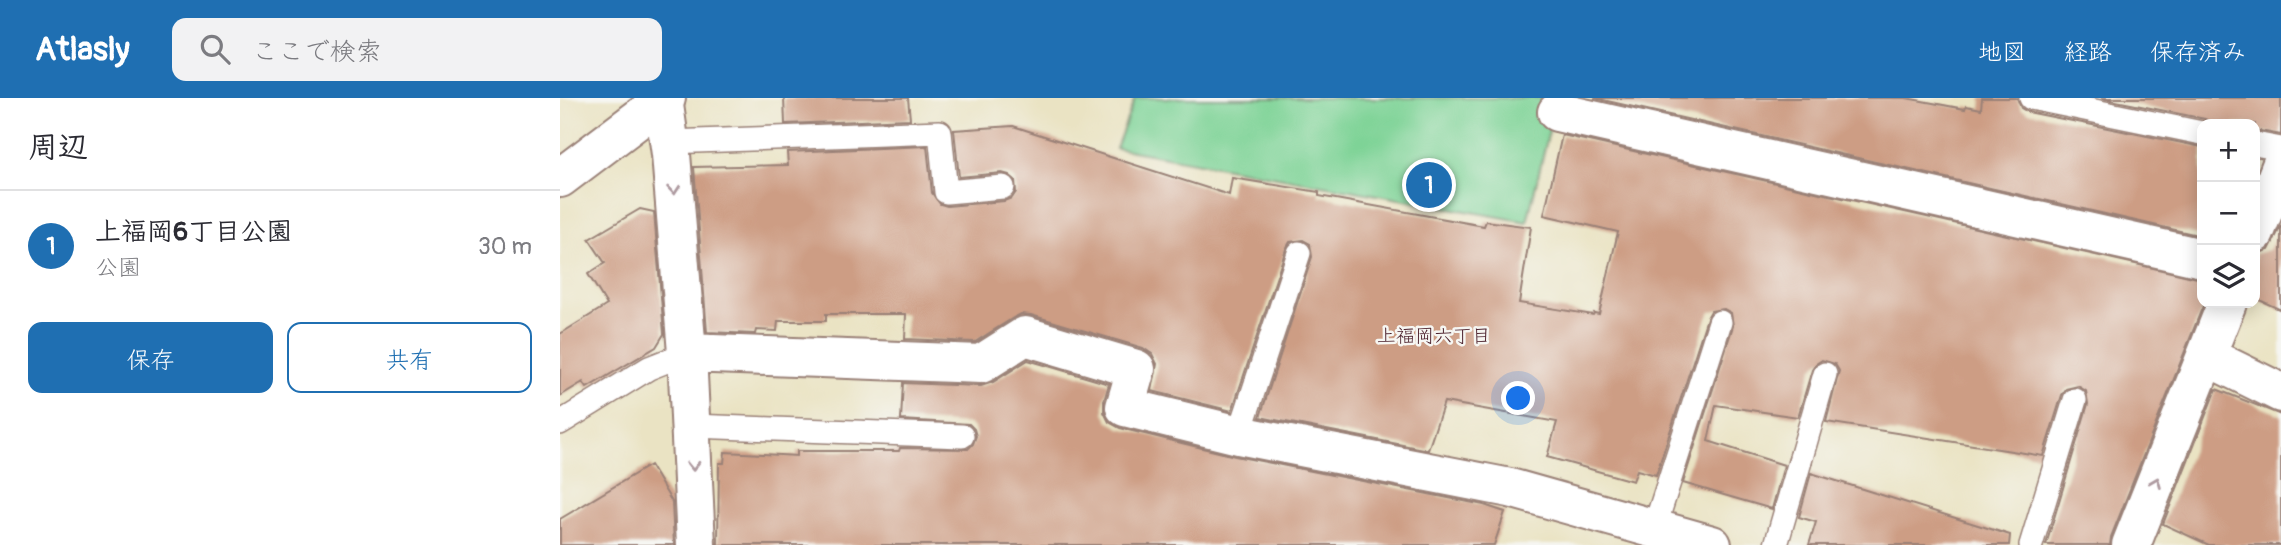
<!DOCTYPE html>
<html lang="ja">
<meta charset="utf-8">
<style>
:root{--surface:#fff;--page:#f2f2f3;--text:#2b2b33;--muted:#7c7c81;--line:#e1e1e2;--accent:#1f6fb2}
body{margin:0;font-family:Pangolin,"Klee One",sans-serif;background:var(--page);color:var(--text)}
.controls{position:absolute;right:21px;top:21px;display:grid;overflow:hidden;border-radius:14px;box-shadow:0 4px 18px #0003}
.controls button{width:63px;height:63px;display:grid;place-items:center;padding:0;border:0;border-bottom:2px solid var(--line);background:var(--surface);color:var(--text);font:35px sans-serif}
.you{position:absolute;left:959px;top:301px;width:24px;height:24px;margin:-18px;border:5px solid #fff;border-radius:50%;background:#1a73e8;box-shadow:0 0 0 10px #1a73e833}
.badge{display:grid;place-items:center;width:46px;height:46px;border-radius:50%;background:var(--accent);color:#fff;font-size:23px;font-weight:700}
.pin{position:absolute;translate:-50% -50%;border:4px solid #fff;box-shadow:0 2px 7px #0006}
.list{margin:0;padding:0;list-style:none}
h2{display:flex;justify-content:space-between;align-items:center;height:91px;margin:0;padding:0 28px;font-size:30px}
h2 small{font-size:23px;font-weight:400;color:var(--muted)}
.list li{display:grid;grid-template-columns:46px 1fr auto;gap:21px;align-items:center;box-sizing:border-box;height:112px;padding:0 28px;border-top:2px solid var(--line)}
.list b{display:block;font-size:26px;white-space:nowrap}
.list p{margin:0;font-size:23px;white-space:nowrap;color:var(--muted)}
.list em{font-size:23px;font-style:normal;color:var(--muted)}
.actions{display:flex;gap:14px;padding:21px 28px}
.actions a{flex:1;padding:16px 0;border:2px solid var(--accent);border-radius:14px;text-align:center;font-size:24px;color:var(--accent)}
.actions .main{background:var(--accent);color:#fff}
.icon{flex:none;width:38px;height:38px;fill:none;stroke:currentColor;stroke-width:2;stroke-linecap:round;stroke-linejoin:round}
.map{position:relative;flex:none;width:1721px;height:447px;overflow:hidden}
header{display:flex;align-items:center;gap:42px;box-sizing:border-box;height:98px;padding:0 35px;background:var(--accent);color:#fff}
header strong{font-size:33px}
nav{display:flex;gap:38px;margin-inline-start:auto;font-size:24px}
.search{width:490px;height:63px;background:var(--page);display:flex;align-items:center;gap:18px;box-sizing:border-box;padding:0 24px;border-radius:14px;color:var(--muted);font-size:26px}
main{display:flex}
aside{flex:1;background:var(--surface)}
.map>svg:first-child{display:block}
.green{fill:#7ed396;stroke:#647960;stroke-width:2}
.building{fill:#cd9d84}
.lines{fill:none;stroke-linecap:round;stroke-linejoin:round}
.lane-casing{stroke:#9a8177;stroke-width:26}
.street-casing{stroke:#9a8177;stroke-width:42}
.secondary-casing{stroke:#9a8177;stroke-width:42}
.lane{stroke:#fff;stroke-width:23}
.street{stroke:#fff;stroke-width:38}
.secondary{stroke:#fff;stroke-width:38}
.oneway{stroke:#ae9aa0}
.labels{text-anchor:middle;dominant-baseline:central;stroke-width:5;stroke-linejoin:round;paint-order:stroke}
.neighbourhood-label{font-size:19px;fill:#4a1f2b;stroke:#f6f6f2}
</style>
<header>
<strong>Atlasly</strong>
<div class="search"><svg class="icon" aria-label="search" viewBox="0 0 24 24"><circle cx="10" cy="10" r="6"/><path d="M15 15l6 6"/></svg>ここで検索</div>
<nav><a>地図</a><a>経路</a><a>保存済み</a></nav>
</header>
<main>
<aside>
<h2>周辺<small></small></h2>
<ul class="list">
<li><span class="badge">1</span><div><b>上福岡6丁目公園</b><p>公園</p></div><em>30 m</em></li>
</ul>
<div class="actions"><a class="main">保存</a><a>共有</a></div>
</aside>
<div class="map">
<svg width="1721" height="447" viewBox="0 0 1721 447">
<rect width="100%" height="100%" fill="#f6f6f2"/>
<filter id="ink" filterUnits="userSpaceOnUse"><feTurbulence type="fractalNoise" baseFrequency=".0143" numOctaves="2"/><feDisplacementMap in="SourceGraphic" scale="14" xChannelSelector="R" yChannelSelector="G"/><feConvolveMatrix kernelMatrix="1 2 1 2 8 2 1 2 1" color-interpolation-filters="sRGB"/></filter>
<filter id="wash" filterUnits="userSpaceOnUse"><feTurbulence type="fractalNoise" baseFrequency=".00686" numOctaves="4" result="noise"/><feDisplacementMap in="SourceGraphic" scale="28" xChannelSelector="R" yChannelSelector="G"/><feGaussianBlur stdDeviation="1.57" result="paint"/><feColorMatrix in="noise" values="0 0 0 0 0 0 0 0 0 0 0 0 0 0 0 0 0 1.4 0 .05"/><feComposite in="paint" operator="in"/></filter>
<g filter="url(#wash)">
<rect width="100%" height="100%" fill="#eae3c3"/>
<path class="green" d="M575,0H997L967,124L556,50Z"/>
<g id="blocks">
<path class="building" d="M224,0H348L350,21L225,26Z
M1034,0H1346L1405,11L1406,8L1421,11L1422,0H1457L1461,10L1468,14L1642,49V138Z
M1541,0H1721V37L1695,32V26H1653L1645,21Z
M453,28L669,97L672,80L759,94V98L924,128L926,123L971,129L959,205L1033,217L1034,215L1039,216L1058,134L984,117L1002,37L1642,181L1644,205L1551,439L1550,447H1486L1528,306L1526,293L1518,288L1506,291L1502,297L1483,358L1266,324L1279,273L1275,266L1262,262L1256,266L1252,272L1238,319L1156,307L1148,343L1224,367L1212,411L1123,385L1173,228L1171,215L1164,211L1151,213L1147,220L1096,377L1077,372L1073,383L987,359L997,324L884,304L868,352L700,319L752,159L750,146L743,142L730,144L726,151L672,313L592,293L597,266L592,256L583,250L471,217L461,216L453,220L415,244L345,241L346,216H266V223H218L217,233L196,232L195,236L147,234L134,69L228,67L227,54L367,48L372,95L380,106L387,108L444,103L452,100L456,94L455,82L449,77L442,75L399,79L394,32Z
M80,111L94,114L104,236L96,249L27,290L23,284L0,298V236L47,207L28,176L45,165L29,141Z
M1721,128V212L1695,200V156L1709,152Z
M468,262L549,286L544,303V314L549,324L560,330L675,358L924,407L945,414L934,447H158L159,365H164L165,354L237,358V353H339L340,350L408,351L413,346L416,338L414,331L409,326L341,322L343,285L421,288L433,284Z
M1656,291L1721,317V447H1649L1603,426Z
M90,367L112,404L114,447H0V421Z
M1251,375L1450,437L1449,447H1249L1256,424L1239,419Z"/>
</g>
</g>
<g filter="url(#ink)">
<use href="#blocks" fill-opacity="0" stroke="#9a8177" stroke-width="2"/>
<g class="lines">
<defs>
<path id="lane" d="M1471,0L1642,35
M109,44L380,34L386,94L443,89
M1695,46L1721,51
M0,325L89,270L127,255
M132,328L402,338
M679,337L739,155
M1094,431L1160,224
M1216,447L1265,276
M1471,447L1515,302"/>
<path id="street" d="M103,0L111,56L127,255L136,447
M997,14L1642,160
M1695,135L1721,68
M127,255L421,266L465,238L576,271L565,309L679,337L950,390L1152,447
M1646,258L1721,295
M1571,447L1667,205"/>
<path id="secondary" d="M0,80L106,0"/>
</defs>
<use href="#lane" class="lane-casing"/>
<use href="#street" class="street-casing"/>
<use href="#secondary" class="secondary-casing"/>
<use href="#lane" class="lane"/>
<use href="#street" class="street"/>
<use href="#secondary" class="secondary"/>
</g>
<defs><path id="oneway-chevron" d="M-2-3.5L2.5 0L-2 3.5" fill="none" stroke-width="1.6" stroke-linecap="round" stroke-linejoin="round" transform="scale(1.75)"/></defs>
<g class="oneway">
<use href="#oneway-chevron" transform="translate(114 92) rotate(85)"/>
<use href="#oneway-chevron" transform="translate(133 368) rotate(88)"/>
<use href="#oneway-chevron" transform="translate(1596 384) rotate(-68)"/>
</g>
</g>
<g class="labels">
<g class="neighbourhood-label">
<text x="874" y="238">上福岡六丁目</text>
</g>
</g>
</svg>
<div class="controls">
<button>+</button>
<button>−</button>
<button><svg class="icon" aria-label="layers" viewBox="0 0 24 24"><path d="M12 4l9 5-9 5-9-5zM3 14l9 5 9-5"/></svg></button>
</div>
<div class="you"></div>
<div class="pin badge" style="left:869px;top:87px">1</div>
</div>
</main>
